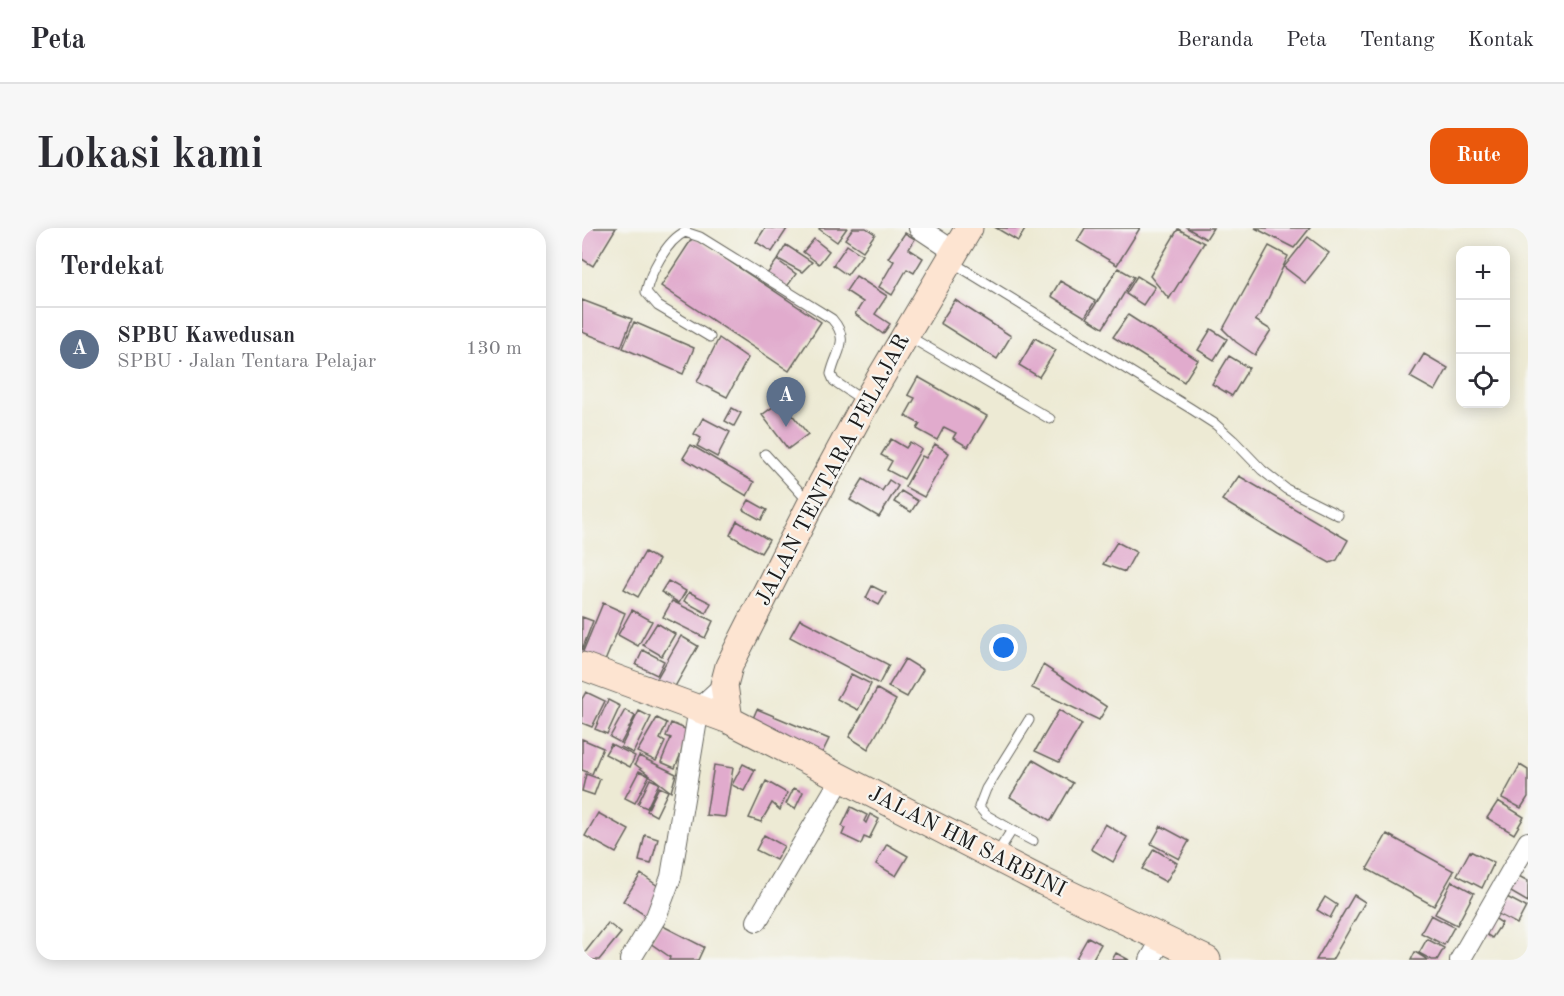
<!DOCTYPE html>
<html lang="id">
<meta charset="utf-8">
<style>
:root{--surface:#fff;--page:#f7f7f7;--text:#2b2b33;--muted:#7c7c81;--line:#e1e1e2;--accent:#ea580c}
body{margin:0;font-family:"Old Standard TT",serif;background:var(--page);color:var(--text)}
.controls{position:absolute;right:18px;top:18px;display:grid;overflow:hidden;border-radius:12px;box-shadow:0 3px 15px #0003}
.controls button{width:54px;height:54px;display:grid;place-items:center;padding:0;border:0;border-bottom:2px solid var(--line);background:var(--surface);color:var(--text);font:30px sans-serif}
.you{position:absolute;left:422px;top:420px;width:21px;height:21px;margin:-15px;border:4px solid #fff;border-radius:50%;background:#1a73e8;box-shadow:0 0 0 9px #1a73e833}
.badge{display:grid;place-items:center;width:39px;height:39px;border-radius:50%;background:var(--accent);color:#fff;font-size:20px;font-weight:700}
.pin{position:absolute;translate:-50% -50px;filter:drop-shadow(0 2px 3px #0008)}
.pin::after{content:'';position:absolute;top:32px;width:21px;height:18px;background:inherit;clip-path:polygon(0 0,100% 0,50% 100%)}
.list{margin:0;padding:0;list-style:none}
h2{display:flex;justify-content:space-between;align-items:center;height:78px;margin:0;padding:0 24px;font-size:26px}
h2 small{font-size:20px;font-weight:400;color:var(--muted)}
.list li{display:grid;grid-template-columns:39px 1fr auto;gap:18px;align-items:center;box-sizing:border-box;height:84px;padding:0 24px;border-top:2px solid var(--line)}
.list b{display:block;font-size:22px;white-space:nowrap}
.list p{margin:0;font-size:20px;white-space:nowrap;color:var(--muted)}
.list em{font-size:20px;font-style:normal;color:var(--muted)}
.icon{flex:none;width:33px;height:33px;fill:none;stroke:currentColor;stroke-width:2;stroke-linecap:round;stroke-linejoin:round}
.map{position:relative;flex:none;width:946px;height:732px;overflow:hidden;border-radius:18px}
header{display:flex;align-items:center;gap:36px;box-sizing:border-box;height:84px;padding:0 30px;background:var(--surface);border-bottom:2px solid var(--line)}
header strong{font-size:28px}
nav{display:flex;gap:33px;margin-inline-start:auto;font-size:21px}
.intro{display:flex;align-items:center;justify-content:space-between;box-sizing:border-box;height:144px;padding:0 36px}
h1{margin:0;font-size:42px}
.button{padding:15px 27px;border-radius:18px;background:var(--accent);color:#fff;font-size:21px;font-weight:700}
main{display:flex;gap:36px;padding:0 36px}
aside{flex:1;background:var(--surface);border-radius:18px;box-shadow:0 3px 15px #0003}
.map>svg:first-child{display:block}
.building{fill:#e1abcd}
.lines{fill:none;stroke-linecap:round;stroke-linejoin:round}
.lane-casing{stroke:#65645c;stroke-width:11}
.street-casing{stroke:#65645c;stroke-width:22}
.secondary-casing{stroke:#65645c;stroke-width:29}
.lane{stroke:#fff;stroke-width:9}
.street{stroke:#fff;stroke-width:20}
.secondary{stroke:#fde4d1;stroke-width:27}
.labels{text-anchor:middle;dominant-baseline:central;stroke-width:4.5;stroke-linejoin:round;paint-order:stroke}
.street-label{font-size:22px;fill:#1c1c1c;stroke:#f6f6f2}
</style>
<header>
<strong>Peta</strong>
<nav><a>Beranda</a><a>Peta</a><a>Tentang</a><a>Kontak</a></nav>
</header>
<div class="intro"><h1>Lokasi kami</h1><a class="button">Rute</a></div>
<main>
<aside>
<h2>Terdekat<small></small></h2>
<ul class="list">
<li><span class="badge" style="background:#5c6f8a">A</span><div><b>SPBU Kawedusan</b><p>SPBU · Jalan Tentara Pelajar</p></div><em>130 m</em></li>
</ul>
</aside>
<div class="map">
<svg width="946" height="732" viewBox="0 0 946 732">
<rect width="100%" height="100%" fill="#f6f6f2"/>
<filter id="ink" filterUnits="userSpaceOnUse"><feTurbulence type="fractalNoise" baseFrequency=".0167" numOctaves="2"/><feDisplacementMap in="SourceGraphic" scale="12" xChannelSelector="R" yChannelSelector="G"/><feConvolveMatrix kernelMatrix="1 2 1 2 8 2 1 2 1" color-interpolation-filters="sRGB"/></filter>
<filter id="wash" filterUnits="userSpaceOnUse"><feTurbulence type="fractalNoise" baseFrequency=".008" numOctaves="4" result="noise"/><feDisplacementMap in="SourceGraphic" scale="24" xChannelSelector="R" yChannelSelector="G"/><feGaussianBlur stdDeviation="1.35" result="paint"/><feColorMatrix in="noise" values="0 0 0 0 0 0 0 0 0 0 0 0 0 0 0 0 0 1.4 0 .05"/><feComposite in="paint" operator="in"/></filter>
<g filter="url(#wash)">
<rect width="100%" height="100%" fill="#edead4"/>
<g id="blocks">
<path class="building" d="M3,0H34L11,38L0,31V5Z
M183,0L205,1L190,24L174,14Z
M238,0H265L255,14L237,1Z
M271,0H284L293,6L281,23L263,11Z
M414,0H444L436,13Z
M503,0H558L535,37L495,13Z
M605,0H631L624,11Z
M673,0H728L712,20Z
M596,1L622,15L587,71L568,48Z
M323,5L333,11L327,21L341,30L332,45L325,41L310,67L297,59L312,33L306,30Z
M111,9L239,94L207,143L79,58Z
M726,9L747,25L723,55L702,39Z
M232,11L247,23L237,36L221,24Z
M204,17L230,34L220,44L196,31Z
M265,17L280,27L265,47L251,37Z
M687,18L706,28L679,86L673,92L689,102L673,127L654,114L641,101Z
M195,32L214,46L204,60L185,46Z
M536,40L552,49L521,100L505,90Z
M274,48L305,68L293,86L308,96L301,106L273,86L281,74L264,63Z
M555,48L573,59L561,77L544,66Z
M478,53L513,73L503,89L469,68Z
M0,72L50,91L39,119L0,104Z
M373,72L429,108L415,131L358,95Z
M546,87L616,132L602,154L531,109Z
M52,94L112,120L101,146L41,120Z
M629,101L645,111L632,132L616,122Z
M137,110L166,130L145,169L115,154Z
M453,110L474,122L457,149L437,137Z
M842,126L866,140L853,163L828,149Z
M647,128L667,140L650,168L630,156Z
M336,149L405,188L386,219L371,210L374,205L362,199L355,212L335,201L338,196L323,188L333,170L326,167Z
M199,173L226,206L206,221L180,187Z
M150,180L159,185L152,198L143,193Z
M121,190L148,204L135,229L115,218L119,210L112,206Z
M309,211L324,220L328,214L339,221L322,251L305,242L310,233L299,227Z
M353,216L367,225L342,269L323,259L340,228L344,230Z
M109,217L172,254L165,268L101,230Z
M657,248L766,312L755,332L748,335L696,306L640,272Z
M281,251L300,263L307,252L316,258L297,289L268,272Z
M319,263L336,273L329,284L312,274Z
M167,272L185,282L179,292L161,282Z
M155,293L187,312L179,325L148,307Z
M535,314L554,324L543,344L521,336Z
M63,324L77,332L56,369L42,361Z
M86,353L104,363L97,375L79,364Z
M290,358L304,365L297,377L284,370Z
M107,364L129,375L124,385L102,373Z
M90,373L131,393L123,410L81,389Z
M21,375L43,385L21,438L0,426Z
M50,382L70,393L56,418L36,407Z
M0,389L11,393L0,422Z
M218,391L307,437L297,456L208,409Z
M75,395L93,406L80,428L61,417Z
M99,408L116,418L91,462L74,452Z
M61,422L82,433L75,447L54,437Z
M323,431L341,442L325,469L306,459Z
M461,437L525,479L517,492L450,460Z
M269,446L289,456L276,482L255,471Z
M295,461L314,472L286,521L267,509Z
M4,464L23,473L10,499L0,495V471Z
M26,472L38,478L25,506L13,501Z
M175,481L247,511L240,525L169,495Z
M43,482L53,488L39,515L28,509Z
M477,482L500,496L477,534L453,523Z
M57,483L69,489L51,525L39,519Z
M75,490L85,495L78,511L83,514L74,533L55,524Z
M89,495L108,503L93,540L79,534L89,510L84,508Z
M0,511L21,520L10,546L0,542Z
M29,516L53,528L48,539L23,526Z
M57,528L94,546L89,564L53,536Z
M451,532L491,555L469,593L428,569Z
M161,536L173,542L162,563L150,557Z
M132,537L151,540L143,589L124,587Z
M938,537L946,542V569L939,580L920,570Z
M57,543L67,548L53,575L43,570Z
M4,546L18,551L12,567L0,563Z
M68,551L77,555L65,580L56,576Z
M184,553L205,565L198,582L190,575L179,594L167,590Z
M77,559L86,563L74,588L65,583Z
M212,560L221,564L213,581L204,576Z
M916,573L942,589L932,606L905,590Z
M269,579L285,587L282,593L284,595L288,586L297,591L287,611L282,609L279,616L260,607L263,600L260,598Z
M16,585L47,602L34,625L3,608Z
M523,596L545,609L531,634L509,621Z
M579,598L607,613L597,631L569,616Z
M805,606L872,643L852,678L785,641Z
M63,607L76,611L69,636L57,633Z
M182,607L202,618L194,632L174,622Z
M305,616L326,628L314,648L294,636Z
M572,621L595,635L584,654L560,641Z
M888,623L912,635L900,660L875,647Z
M931,645L946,653V674L922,660Z
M59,646L80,661L64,688L41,673Z
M870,653L892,665L875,697L853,686Z
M772,667L783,674L750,732H734Z
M921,667L944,679L935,696L912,684Z
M743,669L755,677L748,690L735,682Z
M906,686L920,695L910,710L897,702Z
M849,687L872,699L862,717L839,705Z
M26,695L39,705L17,732H8L1,727Z
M77,696L122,719L116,732H87L88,729L68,715Z
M506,709L519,716L510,732H493Z
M845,711L862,720L855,732H850L837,725Z
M833,724L846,732H829Z
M534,725L547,732H530Z"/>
</g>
</g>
<g filter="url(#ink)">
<use href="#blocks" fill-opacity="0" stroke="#65645c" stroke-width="1.5"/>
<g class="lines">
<defs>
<path id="lane" d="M370,34L608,180L633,196L651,212L680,242L704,261L756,287
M326,108L468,191
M128,109L76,78L64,64C68,45 85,12 103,4L118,9L250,91C269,113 254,123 249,146L252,153L282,173
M183,226L227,274
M430,602L404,587L397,579L404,561L447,492
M414,627L430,602L451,613"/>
<path id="street" d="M337,0L373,24
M175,693L260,549
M48,732L74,689L89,649L117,480L142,457
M568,732L580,711
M878,732L946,614"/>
<path id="secondary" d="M0,438L147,492L462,654L625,732
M147,492L142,457L147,438L229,276L284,174L387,0"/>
</defs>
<use href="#lane" class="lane-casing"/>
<use href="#street" class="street-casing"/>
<use href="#secondary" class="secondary-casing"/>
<use href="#lane" class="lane"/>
<use href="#street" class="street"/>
<use href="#secondary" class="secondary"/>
</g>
</g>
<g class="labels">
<g class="street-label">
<text transform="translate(251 242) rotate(-62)">JALAN TENTARA PELAJAR</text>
<text transform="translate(385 614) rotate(27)">JALAN HM SARBINI</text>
</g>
</g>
</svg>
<div class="controls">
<button>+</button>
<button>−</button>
<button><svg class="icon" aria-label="locate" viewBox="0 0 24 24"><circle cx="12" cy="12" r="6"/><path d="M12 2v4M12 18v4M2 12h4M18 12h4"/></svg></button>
</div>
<div class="you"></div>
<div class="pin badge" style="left:204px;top:199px;background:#5c6f8a">A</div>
</div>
</main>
